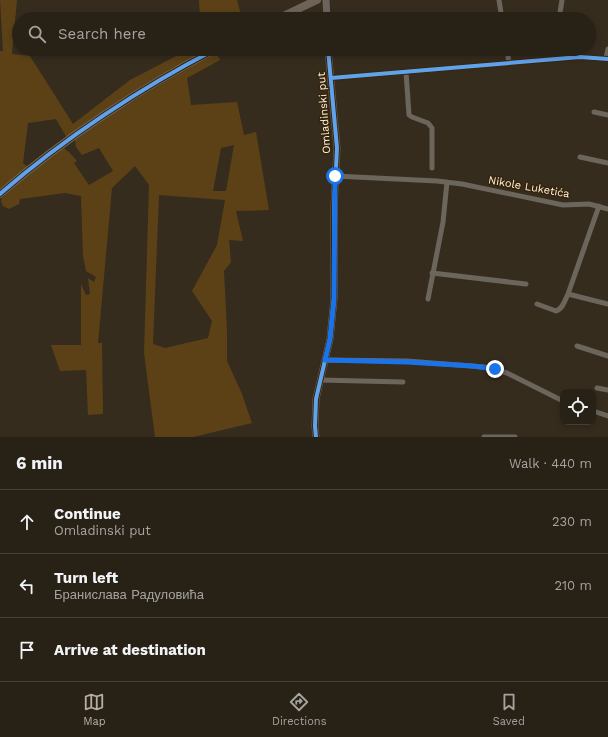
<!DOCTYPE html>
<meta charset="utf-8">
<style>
:root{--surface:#282116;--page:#30291f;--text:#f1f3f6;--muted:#a5a3a1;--line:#443e35;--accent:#b9ad9f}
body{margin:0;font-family:"Work Sans",sans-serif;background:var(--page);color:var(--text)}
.controls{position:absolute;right:12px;bottom:12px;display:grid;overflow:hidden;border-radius:8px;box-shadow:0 2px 6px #0003}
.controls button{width:36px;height:36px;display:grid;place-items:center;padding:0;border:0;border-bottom:1px solid var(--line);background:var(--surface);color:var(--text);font:20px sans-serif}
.stop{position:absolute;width:12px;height:12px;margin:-9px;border:3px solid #1a73e8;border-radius:50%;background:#fff}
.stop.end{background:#1a73e8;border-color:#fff;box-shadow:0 1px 4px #0008}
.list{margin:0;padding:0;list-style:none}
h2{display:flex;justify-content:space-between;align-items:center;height:52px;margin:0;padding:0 16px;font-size:17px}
h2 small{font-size:13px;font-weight:400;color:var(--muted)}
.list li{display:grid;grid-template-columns:26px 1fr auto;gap:12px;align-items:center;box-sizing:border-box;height:64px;padding:0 16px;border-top:1px solid var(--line)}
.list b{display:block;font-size:15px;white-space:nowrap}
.list p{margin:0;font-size:13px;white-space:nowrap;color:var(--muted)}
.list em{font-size:13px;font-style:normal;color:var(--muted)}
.icon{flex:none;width:22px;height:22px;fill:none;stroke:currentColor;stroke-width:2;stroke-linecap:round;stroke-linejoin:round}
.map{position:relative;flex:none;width:608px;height:437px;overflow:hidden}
.search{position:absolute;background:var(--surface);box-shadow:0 2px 6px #0003;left:12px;right:12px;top:12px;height:44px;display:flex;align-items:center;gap:10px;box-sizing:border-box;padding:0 14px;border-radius:22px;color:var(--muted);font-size:15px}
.sheet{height:244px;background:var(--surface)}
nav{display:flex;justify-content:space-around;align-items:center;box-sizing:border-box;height:56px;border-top:1px solid var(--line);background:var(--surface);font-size:11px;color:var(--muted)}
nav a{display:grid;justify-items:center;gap:2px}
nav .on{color:var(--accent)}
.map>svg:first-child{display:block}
.green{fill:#5c4117;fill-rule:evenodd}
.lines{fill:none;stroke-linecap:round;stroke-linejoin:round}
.minor{stroke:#6c655c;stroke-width:5}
.tertiary{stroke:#6c655c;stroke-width:7}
.primary{stroke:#6d6358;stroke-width:8}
.cycleway-casing{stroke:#362409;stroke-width:6}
.cycleway{stroke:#60a3ed;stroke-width:4}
.route{stroke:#1a73e8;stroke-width:5}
.labels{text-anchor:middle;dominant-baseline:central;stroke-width:3;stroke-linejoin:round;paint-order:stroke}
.street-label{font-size:11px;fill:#fff3e4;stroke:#362409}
</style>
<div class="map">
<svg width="608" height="437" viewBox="0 0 608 437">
<rect width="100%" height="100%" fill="#362c1e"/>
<path class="green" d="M0,0H17L12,54L30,56L73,124L130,80L182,53L185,49H209L67,138L56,119L28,123L23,163L28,167L0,190V51H3Z
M199,0H237L242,18L200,19Z
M216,52L220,60L187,78L191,105L237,102L244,135L256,132L269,210L236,211L243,241L229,240L231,262L224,271L227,331V361L242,394L252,423L193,437H155L144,353L149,185L135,166L112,188L98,343H102L103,414L88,415L86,370L60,371L51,345H81V284L86,295L90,294L88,278L94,282L96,277L86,271L83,256L81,196L65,193L20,199L19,204L9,209L3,206L1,201L2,198L27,176L64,148L69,152L77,161L74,163L89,185L113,171L99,148L82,155L76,147L75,140C120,107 168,80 216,52ZM234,145L226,191H213L221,148ZM159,195L225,200L217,245L192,291L212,321L208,338L165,348L153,344Z"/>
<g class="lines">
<path class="minor" d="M499,0L502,19
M559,19L562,0
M507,49L509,63
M606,58L608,49
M555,59L556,49
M406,72L409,115L412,117L428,123L432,128V168
M331,78L580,57L608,59
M594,112L608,115
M580,157L608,163
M335,176L437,181L462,184L563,205L589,204L608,209
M432,273L526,284
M568,294L608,304
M428,299L443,222L447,182
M537,304L556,311C563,309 565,300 568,294L599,206
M577,346L608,356
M325,360L407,361L484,367L507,373L563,401
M320,380L403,382
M597,388L608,390
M593,411L608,416
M484,437H515"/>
<path class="tertiary" d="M326,0L327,19
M316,437L315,426L316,399L330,339L334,299V208L337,148L328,49"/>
<path class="primary" d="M277,19L317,0
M0,194C63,139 142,87 216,49"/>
<defs>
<path id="cycleway" d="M331,78L580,57L608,59
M0,194C63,139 142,87 216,49
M316,437L315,426L316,399L330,339L334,299V208L337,148L328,49"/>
</defs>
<use href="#cycleway" class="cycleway-casing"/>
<use href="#cycleway" class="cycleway"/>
</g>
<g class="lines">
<path class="route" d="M335,176L334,299L330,339L325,360L407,362L473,366L495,369"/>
</g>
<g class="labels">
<g class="street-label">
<text transform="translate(324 113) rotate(-94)">Omladinski put</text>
<text transform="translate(529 187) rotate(10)">Nikole Luketića</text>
</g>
</g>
</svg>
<div class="controls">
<button><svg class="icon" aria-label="locate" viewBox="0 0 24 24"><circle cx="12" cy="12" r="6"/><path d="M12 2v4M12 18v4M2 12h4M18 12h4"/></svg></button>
</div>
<div class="stop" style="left:335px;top:176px"></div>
<div class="stop end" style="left:495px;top:369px"></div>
<div class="search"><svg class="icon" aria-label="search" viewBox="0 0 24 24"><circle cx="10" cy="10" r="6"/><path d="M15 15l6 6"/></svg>Search here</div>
</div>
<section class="sheet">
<h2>6 min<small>Walk · 440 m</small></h2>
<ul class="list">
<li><svg class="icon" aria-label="ahead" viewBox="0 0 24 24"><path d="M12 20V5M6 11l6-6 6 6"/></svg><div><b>Continue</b><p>Omladinski put</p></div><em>230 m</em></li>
<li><svg class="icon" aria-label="left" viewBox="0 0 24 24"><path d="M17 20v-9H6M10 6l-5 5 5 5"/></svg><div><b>Turn left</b><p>Бранислава Радуловића</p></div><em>210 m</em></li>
<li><svg class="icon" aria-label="arrive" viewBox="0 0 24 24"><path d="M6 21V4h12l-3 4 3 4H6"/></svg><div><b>Arrive at destination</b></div></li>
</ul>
</section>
<nav>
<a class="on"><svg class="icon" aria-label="map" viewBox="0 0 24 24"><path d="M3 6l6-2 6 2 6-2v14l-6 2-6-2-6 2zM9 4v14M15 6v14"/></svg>Map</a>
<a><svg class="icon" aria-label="directions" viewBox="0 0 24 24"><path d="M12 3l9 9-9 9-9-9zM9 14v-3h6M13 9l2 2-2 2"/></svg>Directions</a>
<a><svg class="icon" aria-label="saved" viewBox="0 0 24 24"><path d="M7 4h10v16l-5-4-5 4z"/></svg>Saved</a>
</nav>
